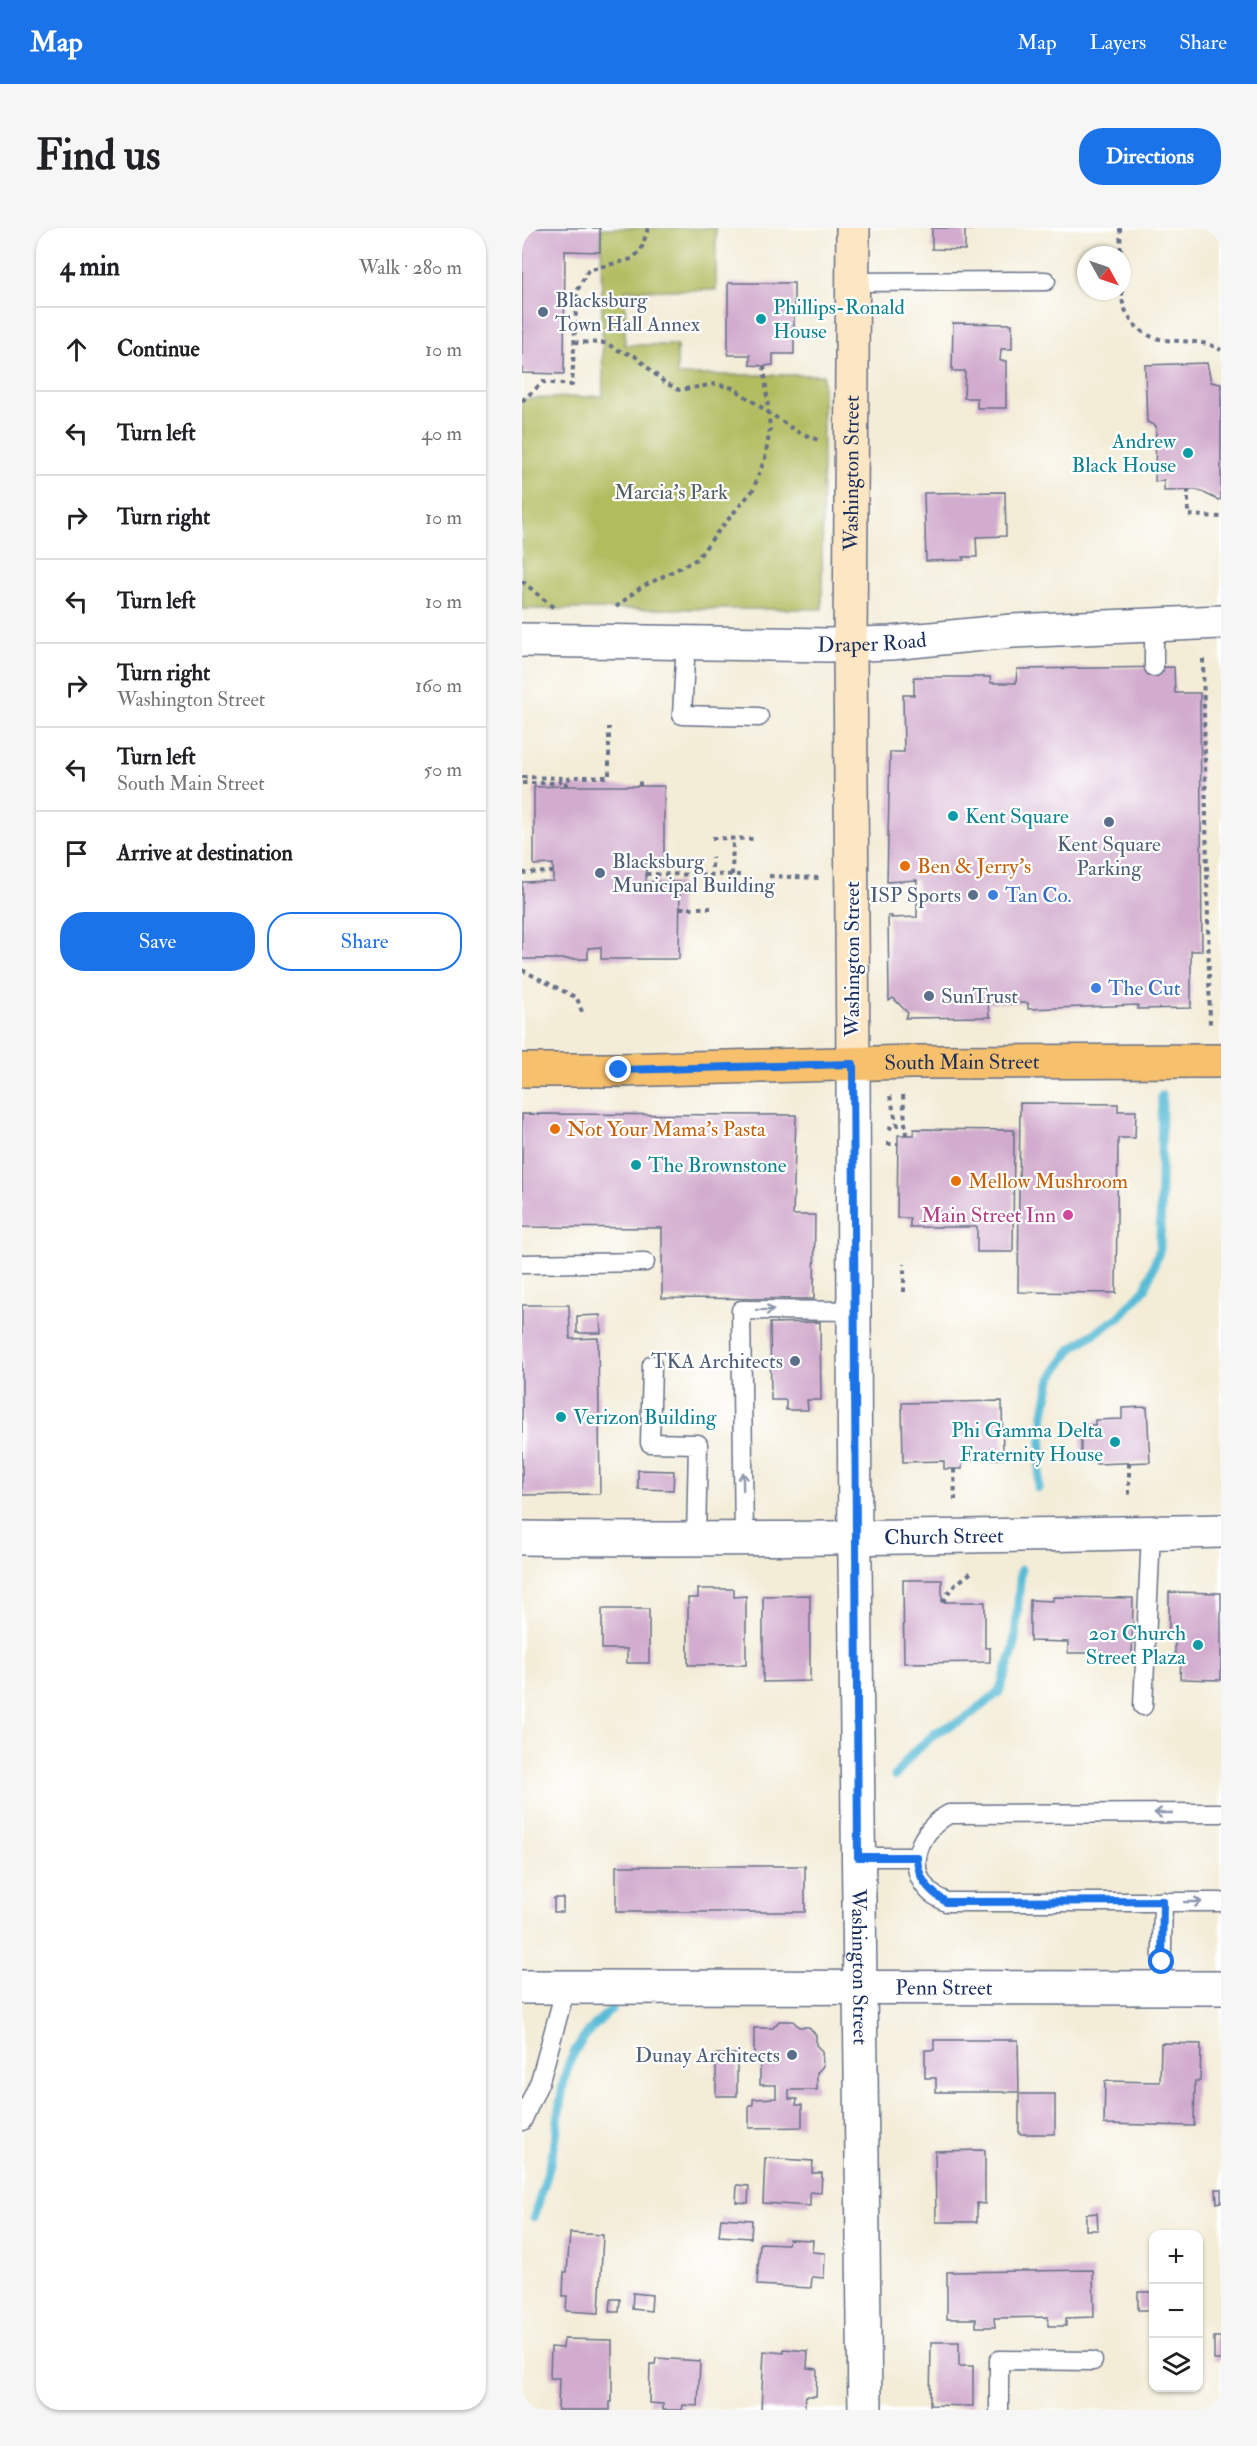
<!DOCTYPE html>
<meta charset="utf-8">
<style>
:root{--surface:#fff;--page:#f6f6f6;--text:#202124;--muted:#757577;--line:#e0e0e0;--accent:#1a73e8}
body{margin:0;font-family:"IM FELL Double Pica",serif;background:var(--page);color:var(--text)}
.controls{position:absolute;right:18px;bottom:18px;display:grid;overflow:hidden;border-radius:12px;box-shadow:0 2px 4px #0004}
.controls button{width:54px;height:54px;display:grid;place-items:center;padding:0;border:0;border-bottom:2px solid var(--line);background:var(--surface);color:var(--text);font:30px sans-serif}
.compass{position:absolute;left:555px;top:18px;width:54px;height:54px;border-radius:50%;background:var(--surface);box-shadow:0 2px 4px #0004;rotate:130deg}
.stop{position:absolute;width:18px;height:18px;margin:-14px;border:4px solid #1a73e8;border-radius:50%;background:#fff}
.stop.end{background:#1a73e8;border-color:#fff;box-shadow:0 2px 6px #0008}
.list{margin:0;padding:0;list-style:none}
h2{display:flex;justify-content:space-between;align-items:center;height:78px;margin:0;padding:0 24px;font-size:26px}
h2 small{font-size:20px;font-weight:400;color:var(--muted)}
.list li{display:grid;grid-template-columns:39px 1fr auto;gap:18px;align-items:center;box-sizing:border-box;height:84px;padding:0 24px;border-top:2px solid var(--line)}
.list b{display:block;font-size:22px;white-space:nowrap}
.list p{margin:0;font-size:20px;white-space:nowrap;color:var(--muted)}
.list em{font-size:20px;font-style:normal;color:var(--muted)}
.actions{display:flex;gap:12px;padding:18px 24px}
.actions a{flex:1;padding:14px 0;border:2px solid var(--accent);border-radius:24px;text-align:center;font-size:21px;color:var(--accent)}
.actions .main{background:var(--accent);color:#fff}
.icon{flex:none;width:33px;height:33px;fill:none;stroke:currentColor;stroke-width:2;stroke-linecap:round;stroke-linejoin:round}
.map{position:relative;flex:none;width:699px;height:2182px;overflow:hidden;border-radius:24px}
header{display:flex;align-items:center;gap:36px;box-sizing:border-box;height:84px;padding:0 30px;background:var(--accent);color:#fff}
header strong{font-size:28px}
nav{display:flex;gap:33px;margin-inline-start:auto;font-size:21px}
.intro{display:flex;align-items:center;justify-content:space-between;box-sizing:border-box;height:144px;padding:0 36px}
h1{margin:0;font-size:42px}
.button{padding:15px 27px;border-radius:24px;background:var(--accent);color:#fff;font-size:21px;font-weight:700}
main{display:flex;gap:36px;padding:0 36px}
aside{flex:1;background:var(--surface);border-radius:24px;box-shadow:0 2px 4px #0004}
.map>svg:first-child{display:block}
.green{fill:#b1bc5e;stroke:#66765e;stroke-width:1.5}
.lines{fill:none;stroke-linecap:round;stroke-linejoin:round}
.stream{stroke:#58bbd6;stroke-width:9}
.building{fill:#d2acce}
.service-casing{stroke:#677188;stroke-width:21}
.minor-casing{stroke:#677188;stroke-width:36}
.tertiary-casing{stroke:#677188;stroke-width:36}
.secondary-casing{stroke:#677188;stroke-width:36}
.primary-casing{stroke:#677188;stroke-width:36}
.path{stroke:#677188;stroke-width:4;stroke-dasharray:4.5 4.5;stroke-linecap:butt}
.service{stroke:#fff;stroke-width:18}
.minor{stroke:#fff;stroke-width:33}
.tertiary{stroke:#fff;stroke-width:33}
.secondary{stroke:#fce6c4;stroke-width:33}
.primary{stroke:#f7c06c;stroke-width:33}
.path-bridge{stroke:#677188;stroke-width:4;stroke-dasharray:4.5 4.5;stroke-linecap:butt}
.oneway{stroke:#8d97ae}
.route{stroke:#1a73e8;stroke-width:8}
.service-dot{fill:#5c6f8a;stroke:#fff;stroke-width:2}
.culture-dot{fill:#0f9aa8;stroke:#fff;stroke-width:2}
.food-dot{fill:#e8710a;stroke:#fff;stroke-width:2}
.shop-dot{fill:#3f7fe0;stroke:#fff;stroke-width:2}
.hotel-dot{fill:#d1479c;stroke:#fff;stroke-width:2}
.labels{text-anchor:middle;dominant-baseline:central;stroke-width:4.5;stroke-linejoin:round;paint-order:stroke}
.service-label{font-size:21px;fill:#4e5e75;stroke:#fff;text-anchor:start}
.culture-label{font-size:21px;fill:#0d838f;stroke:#fff;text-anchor:start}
.street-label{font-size:21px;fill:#1b2f5e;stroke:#fff}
.park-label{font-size:21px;fill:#50605e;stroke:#fff}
.food-label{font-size:21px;fill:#c56008;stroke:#fff;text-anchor:start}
.shop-label{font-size:21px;fill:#366cbe;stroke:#fff;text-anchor:start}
.hotel-label{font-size:21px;fill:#b23c85;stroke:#fff;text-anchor:end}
</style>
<header>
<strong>Map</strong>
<nav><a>Map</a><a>Layers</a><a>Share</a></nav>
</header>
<div class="intro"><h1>Find us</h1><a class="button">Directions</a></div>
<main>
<aside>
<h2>4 min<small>Walk · 280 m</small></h2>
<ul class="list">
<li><svg class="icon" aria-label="ahead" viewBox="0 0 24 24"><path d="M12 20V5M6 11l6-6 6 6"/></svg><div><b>Continue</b></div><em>10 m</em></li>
<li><svg class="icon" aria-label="left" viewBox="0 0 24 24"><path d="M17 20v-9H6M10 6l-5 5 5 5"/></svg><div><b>Turn left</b></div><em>40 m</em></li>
<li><svg class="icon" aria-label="right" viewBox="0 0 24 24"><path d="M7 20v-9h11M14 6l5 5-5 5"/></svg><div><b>Turn right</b></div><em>10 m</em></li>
<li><svg class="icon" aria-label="left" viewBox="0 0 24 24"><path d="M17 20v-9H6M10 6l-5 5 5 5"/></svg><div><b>Turn left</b></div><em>10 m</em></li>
<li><svg class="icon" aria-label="right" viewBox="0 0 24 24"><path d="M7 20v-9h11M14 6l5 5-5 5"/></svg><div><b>Turn right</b><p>Washington Street</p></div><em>160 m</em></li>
<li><svg class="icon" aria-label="left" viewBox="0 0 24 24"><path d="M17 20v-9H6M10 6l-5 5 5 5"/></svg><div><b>Turn left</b><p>South Main Street</p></div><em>50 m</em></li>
<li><svg class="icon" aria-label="arrive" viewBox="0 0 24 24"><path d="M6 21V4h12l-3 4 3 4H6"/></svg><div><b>Arrive at destination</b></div></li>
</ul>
<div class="actions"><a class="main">Save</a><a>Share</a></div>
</aside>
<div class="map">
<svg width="699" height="2182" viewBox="0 0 699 2182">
<rect width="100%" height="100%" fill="#fff"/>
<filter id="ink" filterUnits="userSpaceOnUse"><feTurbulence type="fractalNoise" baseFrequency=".0167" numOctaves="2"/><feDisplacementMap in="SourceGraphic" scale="12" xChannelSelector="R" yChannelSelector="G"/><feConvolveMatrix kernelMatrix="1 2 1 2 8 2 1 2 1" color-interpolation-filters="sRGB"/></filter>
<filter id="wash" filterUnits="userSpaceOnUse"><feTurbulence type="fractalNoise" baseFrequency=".008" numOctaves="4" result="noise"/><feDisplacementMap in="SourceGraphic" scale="24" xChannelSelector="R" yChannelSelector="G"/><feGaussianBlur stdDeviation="1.35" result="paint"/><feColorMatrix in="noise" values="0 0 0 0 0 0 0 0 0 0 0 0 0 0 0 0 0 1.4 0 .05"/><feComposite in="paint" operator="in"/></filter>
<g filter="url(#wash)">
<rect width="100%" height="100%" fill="#f3ecd7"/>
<path class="green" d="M79,0H194V62H103V117H155V147H301L300,381H0V171L81,168Z"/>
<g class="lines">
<path class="stream" d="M516,1260L522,1185L529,1151L549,1121L597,1089L623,1061L638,1021L640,868
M373,1548L391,1525L416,1503L441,1492L477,1464L492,1420L499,1342
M12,1989C20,1962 30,1936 34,1908C42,1848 40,1823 90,1781"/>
</g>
<g id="blocks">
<path class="building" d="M0,0H78V24L43,23L42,146L0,145Z
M410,0H450V2H443V22L410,21Z
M206,55H272V126H251V137L242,138L228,137V127H206Z
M431,95L490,96V121H479L478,133H484V180H455V170H442L443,143H430Z
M685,135L689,154L699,156V271L696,272L676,262L642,263V252L633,254L634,198L625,194L623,137Z
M483,264L484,308L454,309L455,329H441L442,332L404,333L402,265Z
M652,439L653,465H678L680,723H669V780L616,781V777L506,781V775H466L467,787L469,789L383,790L386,785L371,770L367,773L366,688H370L369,690L395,689V652L365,654L368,524H382L381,467H392V449H468L469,455H494L495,441Z
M44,558H142V636H124V654H158L157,731H79V719L66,720V731H0V654L31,653V636L12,637V559Z
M498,875L596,876V883H614L613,910H596L594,1065L496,1064Z
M0,886L274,887L271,987H293L292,1071L140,1070V1000L0,999Z
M392,901L492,902L491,1024H455V999H388V990H375L376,907H392Z
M0,1077H47L48,1111L76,1110L78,1266L0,1267Z
M78,1087L79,1105H55V1088Z
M298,1094L299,1172H285L286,1182H264V1172H249L248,1095Z
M480,1173L481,1231L440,1232V1241H422V1233L381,1234L380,1175Z
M625,1179L628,1234L574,1236V1230L559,1231V1197H573V1192L600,1191V1180Z
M116,1242L152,1243L151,1262L116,1261Z
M381,1352H420V1374H463V1420H468V1434L382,1435Z
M176,1361H212V1369L224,1368V1437H166V1370H176Z
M647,1364L699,1365V1452L658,1451L659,1429H653V1405H647Z
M288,1367V1453L241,1454V1368Z
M531,1369L611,1370L610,1432L576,1431V1425H546V1414L508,1413V1372L531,1373Z
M80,1381H127V1435H105V1421H80Z
M94,1638H283V1684H94Z
M32,1670H41V1684H32Z
M257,1793H271L277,1799H287L294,1807V1817L300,1823L301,1838L295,1845V1862H267V1871H275L274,1877H280V1899L227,1900V1877H231V1871L254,1870V1857H238V1828H232V1800H251Z
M412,1812H496L497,1864H414V1850H403V1822H412Z
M639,1815L679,1816L678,1853H673L672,1898L582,1896L583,1853L638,1854Z
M194,1826H215V1868H194Z
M497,1866H533V1906H497Z
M463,1922V1976L455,1975V1994H414L413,1923Z
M243,1930L291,1933L290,1945H300L299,1965L288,1964V1978L241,1975Z
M215,1957L227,1958L226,1975L214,1974Z
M694,1961H699V1974L695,1975Z
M575,1985L576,2002H564V1986Z
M199,1990L230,1992L229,2010L197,2008Z
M48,2005L81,2007L77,2085L44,2083L45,2068H41L42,2044H45Z
M267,2011L291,2012L290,2024L303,2025L302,2050L290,2049L289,2060L235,2057L238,2015L266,2016Z
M571,2042L572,2089L544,2090V2098H526V2089L472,2090L473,2099H454V2091H425V2044Z
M616,2064H632V2082H616Z
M111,2065L130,2067L129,2083L110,2081Z
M89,2071H98L97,2084H88Z
M692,2109H699V2132H692Z
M42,2111L90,2112V2174H88V2182H36L37,2150H28L29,2119L41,2120Z
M409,2114H437V2138H451V2178L408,2177Z
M262,2121L286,2123L285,2140L295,2141L294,2168H283V2182H239L242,2123L262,2125Z
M134,2130L178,2133L176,2178L161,2177L160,2182H141V2176L127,2175L128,2136H133Z"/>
</g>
</g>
<g filter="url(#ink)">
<use href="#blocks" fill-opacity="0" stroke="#677188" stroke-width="1.5"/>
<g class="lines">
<defs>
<path id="service" d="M331,54L524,53
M632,397V439
M164,413L160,487L237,489
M0,1036L123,1034
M130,1137L128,1215L176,1216L174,1312
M222,1312L219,1082L333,1083
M621,1478L629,1305
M699,1585L427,1586C399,1601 381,1638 408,1664C412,1668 419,1671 424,1674H699
M336,1629H395
M639,1760L641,1673
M0,1893L18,1853L44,1759
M477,2182V2132L571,2133"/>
<g id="minor">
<path id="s1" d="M331,836L333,1336L343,2182"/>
<path id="s2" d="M0,1310C233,1313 466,1308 699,1303"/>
<path id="s3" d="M0,1759L699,1760"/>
</g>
<g id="tertiary">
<path id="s4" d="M0,412L306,417L369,415L490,403L699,394"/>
</g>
<g id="secondary">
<path id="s5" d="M331,836L328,416L331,0"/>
</g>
<g id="primary">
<path id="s6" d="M0,842H97L390,834L699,833"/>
</g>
</defs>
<use href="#service" class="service-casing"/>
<use href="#minor" class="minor-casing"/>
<use href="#tertiary" class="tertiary-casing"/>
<use href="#secondary" class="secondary-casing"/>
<use href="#primary" class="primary-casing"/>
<path class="path" d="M598,0L600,51
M600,63C600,74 601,79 607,89C631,127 668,103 699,122
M52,114L85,115L93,121L113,128L142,154L157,162L194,156L211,160L274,203L296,212
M0,173L21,154L50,157L55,63L66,42L110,31L119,22L126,0
M666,261V287L699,289
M0,353L32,380
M94,379L118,360L175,331L193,307L231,262L243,230L248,201L242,138
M681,431L688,799
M0,549L44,550
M0,555H34L52,549H87V499
M118,558V549
M190,610L235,611
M190,640V629
M0,645L32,644
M124,646L218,647
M210,647L211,611
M247,648L297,650
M189,664V655
M158,680H189
M0,742L55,770L61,787
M381,867L384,907
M368,868L375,897
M367,902L370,897H384
M365,916H376
M382,1064V1036
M607,1235V1270
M432,1241L433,1272
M422,1374C425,1360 442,1351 452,1342"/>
<use href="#service" class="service"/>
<use href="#minor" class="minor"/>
<use href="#tertiary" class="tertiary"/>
<use href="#secondary" class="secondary"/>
<use href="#primary" class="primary"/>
<path class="path-bridge" d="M44,558V550"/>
</g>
<defs><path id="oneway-shaft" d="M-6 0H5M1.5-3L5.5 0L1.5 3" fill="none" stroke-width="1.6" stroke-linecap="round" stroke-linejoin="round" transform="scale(1.5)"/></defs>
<g class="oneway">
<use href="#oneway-shaft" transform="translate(243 1082) rotate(1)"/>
<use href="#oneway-shaft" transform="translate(221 1253) rotate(-91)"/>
<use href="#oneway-shaft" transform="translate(641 1585) rotate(180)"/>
<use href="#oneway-shaft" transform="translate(671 1674)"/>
</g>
</g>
<g class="lines" filter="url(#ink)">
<path class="route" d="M97,842L331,836L336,1629H395C396,1651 406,1662 424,1674L641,1673L640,1734"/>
</g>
<g class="service-dot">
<circle cx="21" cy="84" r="6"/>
<circle cx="587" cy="594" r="6"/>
<circle cx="78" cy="645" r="6"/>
<circle cx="451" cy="667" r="6"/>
<circle cx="407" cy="768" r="6"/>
<circle cx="273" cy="1133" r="6"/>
<circle cx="270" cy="1827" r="6"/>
</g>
<g class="culture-dot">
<circle cx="239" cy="91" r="6"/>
<circle cx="666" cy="225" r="6"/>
<circle cx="431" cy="588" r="6"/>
<circle cx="114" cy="937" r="6"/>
<circle cx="39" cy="1189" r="6"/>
<circle cx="593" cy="1214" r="6"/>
<circle cx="676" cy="1417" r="6"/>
</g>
<g class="food-dot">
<circle cx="383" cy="638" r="6"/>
<circle cx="33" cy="901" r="6"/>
<circle cx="434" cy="953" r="6"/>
</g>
<g class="shop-dot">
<circle cx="471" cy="667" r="6"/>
<circle cx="574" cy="760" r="6"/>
</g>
<circle class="hotel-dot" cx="546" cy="987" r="6"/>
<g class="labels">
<g class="service-label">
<text x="33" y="72">Blacksburg<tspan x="33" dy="24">Town Hall Annex</tspan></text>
<text x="587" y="616" text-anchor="middle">Kent Square<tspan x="587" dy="24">Parking</tspan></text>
<text x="90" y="633">Blacksburg<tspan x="90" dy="24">Municipal Building</tspan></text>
<text x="439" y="667" text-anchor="end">ISP Sports</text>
<text x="419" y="768">SunTrust</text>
<text x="261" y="1133" text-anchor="end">TKA Architects</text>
<text x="258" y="1827" text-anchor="end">Dunay Architects</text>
</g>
<g class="culture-label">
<text x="251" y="79">Phillips-Ronald<tspan x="251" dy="24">House</tspan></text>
<text x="654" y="213" text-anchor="end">Andrew<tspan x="654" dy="24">Black House</tspan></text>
<text x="443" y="588">Kent Square</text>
<text x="126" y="937">The Brownstone</text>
<text x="51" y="1189">Verizon Building</text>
<text x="581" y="1202" text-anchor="end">Phi Gamma Delta<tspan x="581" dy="24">Fraternity House</tspan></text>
<text x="664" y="1405" text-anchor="end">201 Church<tspan x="664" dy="24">Street Plaza</tspan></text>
</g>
<g class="street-label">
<text stroke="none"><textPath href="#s5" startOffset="591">Washington Street</textPath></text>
<text stroke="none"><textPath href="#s4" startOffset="350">Draper Road</textPath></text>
<text transform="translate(330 731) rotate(-90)">Washington Street</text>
<text stroke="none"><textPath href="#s6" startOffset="440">South Main Street</textPath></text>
<text stroke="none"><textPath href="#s2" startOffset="422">Church Street</textPath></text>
<text stroke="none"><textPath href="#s1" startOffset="903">Washington Street</textPath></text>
<text stroke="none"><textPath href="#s3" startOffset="422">Penn Street</textPath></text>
</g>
<g class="park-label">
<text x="149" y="264">Marcia's Park</text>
</g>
<g class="food-label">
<text x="395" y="638">Ben &amp; Jerry's</text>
<text x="45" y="901">Not Your Mama's Pasta</text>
<text x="446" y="953">Mellow Mushroom</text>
</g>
<g class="shop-label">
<text x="483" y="667">Tan Co.</text>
<text x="586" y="760">The Cut</text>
</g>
<g class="hotel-label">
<text x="534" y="987">Main Street Inn</text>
</g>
</g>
</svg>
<div class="controls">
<button>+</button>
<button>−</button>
<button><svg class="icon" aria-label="layers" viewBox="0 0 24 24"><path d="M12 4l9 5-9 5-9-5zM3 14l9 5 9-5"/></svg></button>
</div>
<svg class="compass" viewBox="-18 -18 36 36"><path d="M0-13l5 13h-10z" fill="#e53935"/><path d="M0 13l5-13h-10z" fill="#757577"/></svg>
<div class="stop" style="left:640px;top:1734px"></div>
<div class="stop end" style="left:97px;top:842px"></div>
</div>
</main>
